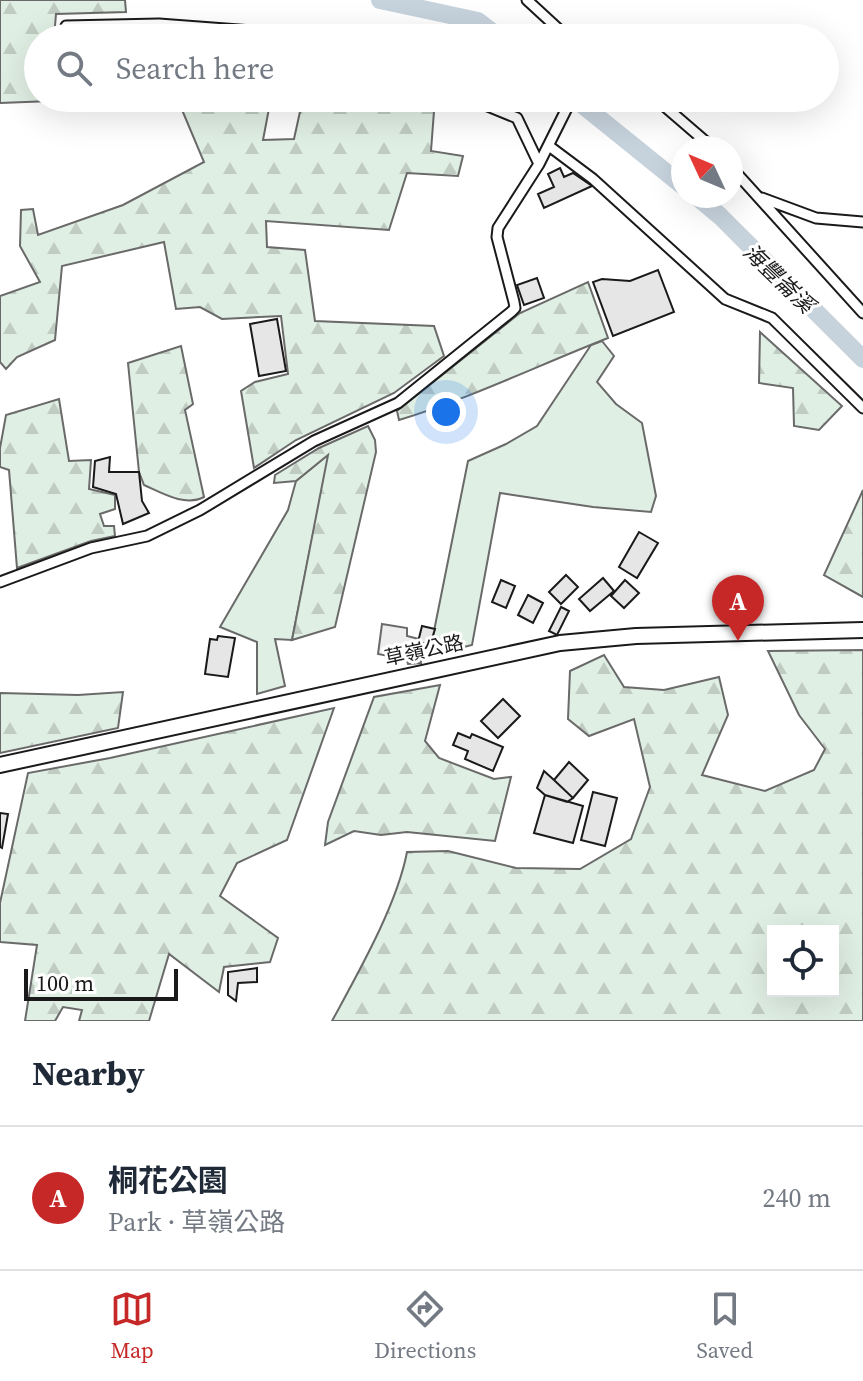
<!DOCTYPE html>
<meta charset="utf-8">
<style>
:root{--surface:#fff;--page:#f6f6f7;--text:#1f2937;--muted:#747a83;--line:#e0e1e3;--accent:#c62828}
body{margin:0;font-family:"Source Serif 4","Noto Sans TC",serif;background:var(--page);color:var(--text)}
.controls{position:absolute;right:24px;bottom:24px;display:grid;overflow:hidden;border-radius:0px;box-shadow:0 8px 32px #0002}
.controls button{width:72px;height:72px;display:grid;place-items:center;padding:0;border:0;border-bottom:2px solid var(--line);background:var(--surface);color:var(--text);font:40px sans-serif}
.compass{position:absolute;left:671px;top:136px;width:72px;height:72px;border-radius:50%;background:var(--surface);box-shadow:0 8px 32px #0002;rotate:314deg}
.scale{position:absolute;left:24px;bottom:20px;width:154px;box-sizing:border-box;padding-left:8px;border:4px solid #1a1a1a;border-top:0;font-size:22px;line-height:28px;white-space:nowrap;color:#1a1a1a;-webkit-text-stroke:6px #fff;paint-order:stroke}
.you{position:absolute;left:446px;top:412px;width:28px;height:28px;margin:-20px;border:6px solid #fff;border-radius:50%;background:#1a73e8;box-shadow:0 0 0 12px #1a73e833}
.badge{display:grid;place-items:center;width:52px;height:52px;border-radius:50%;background:var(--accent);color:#fff;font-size:26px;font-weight:700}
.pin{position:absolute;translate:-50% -66px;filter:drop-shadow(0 2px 4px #0008)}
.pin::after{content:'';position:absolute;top:42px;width:28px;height:24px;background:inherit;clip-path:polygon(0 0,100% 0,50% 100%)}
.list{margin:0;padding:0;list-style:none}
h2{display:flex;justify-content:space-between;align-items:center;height:104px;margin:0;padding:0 32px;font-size:34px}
h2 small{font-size:26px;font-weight:400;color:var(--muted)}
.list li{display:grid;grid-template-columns:52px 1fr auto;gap:24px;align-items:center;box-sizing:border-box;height:144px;padding:0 32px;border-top:2px solid var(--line)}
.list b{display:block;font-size:30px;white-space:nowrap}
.list p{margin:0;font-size:26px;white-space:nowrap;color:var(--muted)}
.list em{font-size:26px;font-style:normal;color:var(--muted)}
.icon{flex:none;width:44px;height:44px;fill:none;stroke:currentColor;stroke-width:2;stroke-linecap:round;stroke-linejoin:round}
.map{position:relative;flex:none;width:863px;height:1021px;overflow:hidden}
.search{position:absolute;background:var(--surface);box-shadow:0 8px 32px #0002;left:24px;right:24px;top:24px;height:88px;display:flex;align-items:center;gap:20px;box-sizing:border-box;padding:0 28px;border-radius:44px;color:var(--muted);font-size:30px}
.sheet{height:248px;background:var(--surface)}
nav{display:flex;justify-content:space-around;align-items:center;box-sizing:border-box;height:112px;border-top:2px solid var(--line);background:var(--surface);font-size:22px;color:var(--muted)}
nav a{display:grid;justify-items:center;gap:4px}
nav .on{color:var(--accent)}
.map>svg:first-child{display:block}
.grass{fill:#e0efe3;stroke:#6a6a6a;stroke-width:2}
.forest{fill:url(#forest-firs);stroke:#6a6a6a;stroke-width:2;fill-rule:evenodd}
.parking{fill:#ededed;stroke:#6a6a6a;stroke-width:2}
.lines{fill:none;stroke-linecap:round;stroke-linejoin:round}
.river{stroke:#c6d2dc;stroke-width:18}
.building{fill:#e6e6e6;stroke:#1a1a1a;stroke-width:2}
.minor-casing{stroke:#1a1a1a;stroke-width:13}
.secondary-casing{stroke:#1a1a1a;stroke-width:18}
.minor{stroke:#fff;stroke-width:9}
.secondary{stroke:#fff;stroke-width:14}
.labels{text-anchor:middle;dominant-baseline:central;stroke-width:6;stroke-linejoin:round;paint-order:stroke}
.street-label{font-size:20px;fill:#1a1a1a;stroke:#fff}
.water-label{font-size:22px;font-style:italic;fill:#1a1a1a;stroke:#fff}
</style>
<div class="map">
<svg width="863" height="1021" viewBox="0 0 863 1021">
<defs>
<pattern id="forest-firs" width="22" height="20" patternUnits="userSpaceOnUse" patternTransform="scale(2)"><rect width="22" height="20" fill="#e0efe3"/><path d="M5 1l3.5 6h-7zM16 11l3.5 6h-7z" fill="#c0ccc2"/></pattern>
</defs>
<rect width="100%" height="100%" fill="#fff"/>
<path class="grass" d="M602,341L614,356L597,382L616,404L642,423L656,496L651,512L593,507L500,493L472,645L429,656L468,461L506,444L537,426L591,345Z
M329,454L292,640L275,639L285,686L257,694V642L220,627L288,510L296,481Z"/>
<path class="forest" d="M0,0H125L126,12L56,14L54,38H38V98H51V101L0,103Z
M177,98H226L227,109L248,110L251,98H271L263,140L294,139L303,98H435L431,151L463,156L458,176L407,173L389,230L266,221L267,247L305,250L315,321L434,326L444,356L394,393L296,440L254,468L241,391L255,382L288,374L281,316L222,319L200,307L176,309L164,242L62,266L55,340L17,357L6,369L0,362V296L40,282L20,246L21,210L33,209L38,235L123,205L204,162Z
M588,282L608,338C539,365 471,398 399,420L397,411L520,313Z
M760,332L842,406L819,430L794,426L793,388L759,383Z
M181,346L193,404L185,410L204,497C185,507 162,493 144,485L139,472L128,363Z
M59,399L69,461L91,460L89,489L115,495V509L100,514L104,526H114L115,536L91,541L17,568L9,470L0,467V448L6,415Z
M368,426L375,440L376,452L335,627L292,640L328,455L296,481L274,483L275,475L319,448Z
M863,490V597L824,575Z
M863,650V1021H332C358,973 397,905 407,852L448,851L516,868L580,869L631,839L650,787L634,719L589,736L568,719L570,671L604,655L624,687L664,690L719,677L728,715L702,775L765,791L814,770L825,749L799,715L768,651ZM773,931H833V991H773Z
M440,685L425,741L439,758L494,779L511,777L495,841L407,832L381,835L354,831L325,845L328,822L374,697Z
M123,692L118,728L0,753V693L78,695Z
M334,708L287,840L237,863L220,896L278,938L270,962L224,967L219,992L169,954L149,1021H79L82,1010L63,1007L55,1021H25L37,945L0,942V903L28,773L110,758Z"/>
<path class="parking" d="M382,624L407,628V636L419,639L421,663L408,664L405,654L394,657L378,654Z"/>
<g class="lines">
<path class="river" d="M380,0L478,21L500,38
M574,98L683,186
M696,196L720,216L863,359"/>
</g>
<path class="building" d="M560,168L564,177L573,173L592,186L544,208L538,194L554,187L548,174Z
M658,270L674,312L613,336L593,282L602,279L630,281Z
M537,278L544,298L524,305L517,285Z
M277,319L286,371L259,376L250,324Z
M110,457L109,472H139L142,501L149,513L123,524L116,494L93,487L95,461Z
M639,532L658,543L637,578L619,567Z
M566,575L578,587L561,604L549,592Z
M603,578L614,591L590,611L579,599Z
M501,580L515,586L506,608L492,602Z
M625,580L639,593L624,608L611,596Z
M528,595L543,603L533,623L518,615Z
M561,607L569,611L557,635L549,631Z
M422,626L435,629L430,645L418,642Z
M218,636L235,638L228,677L205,674L210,639L217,640Z
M503,699L520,716L498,738L481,721Z
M458,733L470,738L472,734L503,747L493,771L465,759L468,751L453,745Z
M569,762L588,780L573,798L554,780Z
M544,771L554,780L573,798L567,802L545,795L537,788Z
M593,792L617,798L605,846L581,840Z
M545,795L583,806L573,843L534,833Z
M0,813L8,814L2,848L0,847Z
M257,968V982L238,983L236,1001L228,995V972Z"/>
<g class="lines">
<defs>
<path id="minor" d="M527,0L565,35L572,38
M66,26L159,24L280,33L294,38
M468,98L517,118L539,164
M655,98L713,148
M549,146L593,179L725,299L772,318L863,408
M731,167L863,313
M762,198L816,218L863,222
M0,582L91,548L147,536L200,510L314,441L398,403L511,312L515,308L514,302L497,237L498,228L539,164L572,98"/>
<path id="secondary" d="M0,765L560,643L636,636L863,630"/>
</defs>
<use href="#minor" class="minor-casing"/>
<use href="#secondary" class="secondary-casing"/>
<use href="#minor" class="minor"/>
<use href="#secondary" class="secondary"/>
</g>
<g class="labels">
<g class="street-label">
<text transform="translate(424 650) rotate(-12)">草嶺公路</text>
</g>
<g class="water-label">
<text transform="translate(779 278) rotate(44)">海豐崙溪</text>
</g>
</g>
</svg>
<div class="controls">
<button><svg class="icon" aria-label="locate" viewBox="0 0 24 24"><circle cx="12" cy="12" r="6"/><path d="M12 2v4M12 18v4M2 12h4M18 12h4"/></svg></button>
</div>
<svg class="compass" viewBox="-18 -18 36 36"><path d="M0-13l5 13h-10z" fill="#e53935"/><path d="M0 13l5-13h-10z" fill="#747a83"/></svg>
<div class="scale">100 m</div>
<div class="you"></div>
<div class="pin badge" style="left:738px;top:641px">A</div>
<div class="search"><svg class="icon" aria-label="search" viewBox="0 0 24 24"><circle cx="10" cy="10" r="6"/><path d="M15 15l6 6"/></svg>Search here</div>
</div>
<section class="sheet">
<h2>Nearby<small></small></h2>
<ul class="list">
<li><span class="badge">A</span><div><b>桐花公園</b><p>Park · 草嶺公路</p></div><em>240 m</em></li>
</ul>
</section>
<nav>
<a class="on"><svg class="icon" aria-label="map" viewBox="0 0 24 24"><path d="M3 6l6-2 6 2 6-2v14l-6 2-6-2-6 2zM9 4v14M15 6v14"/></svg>Map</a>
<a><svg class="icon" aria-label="directions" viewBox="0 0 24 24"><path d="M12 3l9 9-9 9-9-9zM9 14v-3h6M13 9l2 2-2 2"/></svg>Directions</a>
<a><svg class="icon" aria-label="saved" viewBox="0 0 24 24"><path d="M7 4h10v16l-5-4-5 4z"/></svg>Saved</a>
</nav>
